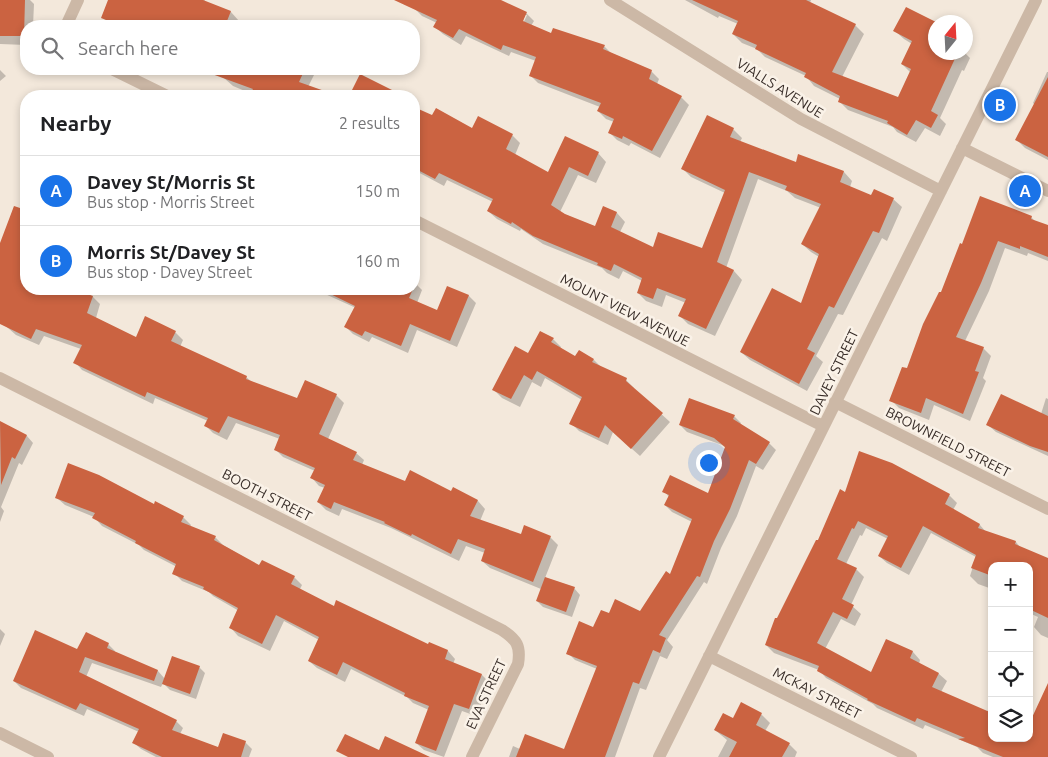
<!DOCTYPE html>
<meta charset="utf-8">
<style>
:root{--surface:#fff;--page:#f2f2f2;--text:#202124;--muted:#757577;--line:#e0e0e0;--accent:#1a73e8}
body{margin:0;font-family:Ubuntu,sans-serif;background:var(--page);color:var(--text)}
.controls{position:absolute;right:15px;bottom:15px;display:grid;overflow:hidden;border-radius:10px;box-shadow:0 2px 8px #0003}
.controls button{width:45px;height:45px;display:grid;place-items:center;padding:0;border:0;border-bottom:1px solid var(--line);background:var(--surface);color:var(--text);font:25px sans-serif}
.compass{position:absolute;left:928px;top:15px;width:45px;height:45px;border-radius:50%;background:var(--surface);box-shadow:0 2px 8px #0003;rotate:18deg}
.you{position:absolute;left:708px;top:462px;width:18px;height:18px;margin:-12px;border:4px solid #fff;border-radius:50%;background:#1a73e8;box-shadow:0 0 0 8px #1a73e833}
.badge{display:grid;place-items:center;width:32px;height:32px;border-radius:50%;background:var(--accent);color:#fff;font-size:16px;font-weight:700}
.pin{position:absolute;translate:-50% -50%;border:2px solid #fff;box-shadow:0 1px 5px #0006}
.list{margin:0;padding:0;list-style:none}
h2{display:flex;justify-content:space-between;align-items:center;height:65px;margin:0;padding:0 20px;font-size:21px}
h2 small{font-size:16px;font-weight:400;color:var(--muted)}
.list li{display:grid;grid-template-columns:32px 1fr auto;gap:15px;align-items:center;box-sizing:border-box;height:70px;padding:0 20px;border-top:1px solid var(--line)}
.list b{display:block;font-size:19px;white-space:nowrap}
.list p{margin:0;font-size:16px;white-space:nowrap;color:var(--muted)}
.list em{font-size:16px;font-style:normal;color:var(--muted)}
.icon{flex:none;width:28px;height:28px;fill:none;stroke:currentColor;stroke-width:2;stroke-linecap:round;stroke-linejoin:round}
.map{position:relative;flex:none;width:1048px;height:757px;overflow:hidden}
.search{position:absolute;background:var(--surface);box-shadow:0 2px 8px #0003;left:20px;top:20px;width:400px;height:55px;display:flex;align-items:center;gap:12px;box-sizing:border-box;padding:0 18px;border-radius:20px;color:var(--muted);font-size:19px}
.panel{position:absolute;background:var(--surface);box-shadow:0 2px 8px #0003;left:20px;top:90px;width:400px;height:205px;border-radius:20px}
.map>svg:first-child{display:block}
.shadow{fill:#0003;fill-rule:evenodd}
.building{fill:#cb6341}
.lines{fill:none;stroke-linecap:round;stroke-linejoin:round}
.minor{stroke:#ccb8a6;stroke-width:12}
.labels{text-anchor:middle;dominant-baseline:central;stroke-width:5;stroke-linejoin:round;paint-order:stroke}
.street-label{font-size:14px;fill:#382d28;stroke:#faf2e8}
</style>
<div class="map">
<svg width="1048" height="757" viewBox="0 0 1048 757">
<rect width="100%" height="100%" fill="#f3e8db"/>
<path class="shadow" d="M0,0H30L34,4L33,26H26V45L0,44Z
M109,0H205L204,2L231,12L239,21L237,26H112L102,17Z
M418,0H498L526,13L534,21L531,26L552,34L604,46L611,53L651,71L659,79L657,84L681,97L689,105L660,158L631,143L629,146L617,140L609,132L614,122L606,119L598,111L600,107L538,83L530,75L536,61L511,52L509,56L466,36L461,45L443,34L435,27L437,23L422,16L414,8ZM525,15H527L521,28Z
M685,0H811L810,3L855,25L864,34L842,77L899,99L911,73L902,64L912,44L904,39L895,31L936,52H964L970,58L964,71L962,70L940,118L946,124L940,136L925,128L916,142L897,132L893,127L848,110L839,101L840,99L814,86L806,76L765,57L757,49L742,43L733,34L738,24L719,16L718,18Z
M342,22L353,26H340Z
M228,69H313L316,71L308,87L335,96H251L252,94L233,86L224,78Z
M0,70L6,76L0,81Z
M1047,72H1048V160L1025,148L1017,140L1035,105L1033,103Z
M64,93L71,96H63Z
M414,108L433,117L473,130L512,135L520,143L515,155L549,174L598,153L606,162L596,183L578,175L560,212L595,228L604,208L617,213L625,222L620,232L654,249H703L725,193L691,177L682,168L707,117L733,129L742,138L740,142L796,164L799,156L844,172L852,181L850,187L872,197L893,199L902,207L887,241L882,238L843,315L838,314L816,356L823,362L807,391L750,360L741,352L802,305L819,257L811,252L802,244L821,208L795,198L787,191L758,179L726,268L734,271L742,280L715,336L688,324L680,316L686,303L666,295L662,307L646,301L638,293L642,281L623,271L619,279L607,273L602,268L543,244L521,229L520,231L497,219L488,211L493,202L447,180L444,186L414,170Z
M14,207L26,212V289H56L66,294L68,289H70L93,297L100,304L96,318L136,338L175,332L183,340L180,347L246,377L252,382L297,399L336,395L344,403L328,439L356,453L364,460L362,465L405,482L452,492L454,489L478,501L485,509L480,521L521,535L550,537L558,545L545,578L574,588L580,595L572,617L543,607L537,601L541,589L490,568L482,561L485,553L466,546L459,561L391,528L342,509L339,516L326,510L318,502L325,488L319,486L312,478L315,471L283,457L275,449L280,439L236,423L227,440L213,433L205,425L208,421L155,398L153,404L82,370L75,362L81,349L44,336L39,345L16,335L0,321V246Z
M1031,217L1036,222L1048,226V261L1028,253L1027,256L1005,248L989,291L965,341L983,348L991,356L983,378L986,381L970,421L934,405L929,420L899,408L891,400L908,370L942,294L960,245Z
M414,282L422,290L417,303L437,312L448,288L469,296L476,303L457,347L417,330L408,353L372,337L369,342L353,334L346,327L356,308L314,289H414Z
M287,289H303L301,294Z
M553,339L561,347L560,349L575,358L579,351L594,360L602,368L626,380L634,388V389L670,422L640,456L613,432L608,445L579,431L571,423L582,400L545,378L541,387L532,382L520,407L502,398L494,390L529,354Z
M1046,398L1048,399V456L996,432L988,425L1041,414Z
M734,416L741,423L740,425L769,443L776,450L763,470L756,466L737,516L721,548L707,584L704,582L667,640L673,647L667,659L660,656L646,690L640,688L615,757H509L513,746L520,749L565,750L597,669L575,660L568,653L609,615L640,612L671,576L692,522L672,512L665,505L669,497L664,491L709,495L726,448L722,445L687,432L680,425Z
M0,422L27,436L33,443L22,465L19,463L1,507L4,511L0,522Z
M846,493L949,495L957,503L953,510L980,525L986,532L1016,542L1020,547L1048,559V638L1041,635L1034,627L1038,617L1029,613V566H992V589L978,584L970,576L976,557L931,533L909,575L887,563L879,556L888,539L866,528L862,536L860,535L846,564L856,569L864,577L851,605L861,614L855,626L841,619L825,649L872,674L886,641L913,652L920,660L919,664L939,674L947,681L941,692L987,712L989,708L992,709V738H1029L1048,697V757H993L983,753L977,747L925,725L923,729L877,708L873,704L826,678L819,670L774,653L766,645L777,620Z
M57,498L154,506L183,517L191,525L190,527L215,537L223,545L260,567L294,577L302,585L300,589L334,608L428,646L448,651L455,659L453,664L482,675L490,683L476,716L462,711L444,757L424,750L416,743L429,710L413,703L407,697L351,669L345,682L317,668L309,661L319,640L284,621L270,651L238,636L231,628L239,611L213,596L209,592L182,581L174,573L177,567L144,550L139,545L102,526L94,517L65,505Z
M0,629L5,634L0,646Z
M86,633L108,644L115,651V653L158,671L165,679L199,667L205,673L196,699L170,690L163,683L161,687L92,663L86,677L176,721L183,728L180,734L219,748L245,742L252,749L249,757H156L141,749L134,743L139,732L87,709L84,716L21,688L14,681L78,650Z
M741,704L761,714L770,723L765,731L789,744L797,752L795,757H718L727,740L715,730L733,720Z"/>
<path class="building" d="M0,0H25L24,36H0Z
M108,0H203L231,11L225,26H122L101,18Z
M394,0H501L527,12L523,21L551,33L553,28L605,45L603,49L652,70L649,79L682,96L652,151L623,136L622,139L608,133L614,119L597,111L601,103L529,76L536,57L503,45L501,50L459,29L453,38L433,27L437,20Z
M692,0H806L829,11L856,24L832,72L898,97L911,69L901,64L912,41L893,31L906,7L936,22V52H958L931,111L938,115L931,128L916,120L907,135L887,123L888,121L838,102L840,96L804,77L806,73L755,49L757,45L732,34L738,21Z
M202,69H305L299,82L333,94V96H249L253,89L201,70Z
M360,74L404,96H349Z
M1048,77V157L1015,140Z
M414,107L432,115L436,108L472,128L478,116L513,134L506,149L548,172L565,136L599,152L588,176L569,167L551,205L565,214L595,226L603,206L617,212L611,227L653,247L658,232L702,248L725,190L681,169L707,115L734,128L730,137L796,162L798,154L844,171L840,182L871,195L874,189L894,198L879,233L873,231L834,308L829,306L807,349L815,353L799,384L740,352L772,288L801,303L819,254L801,244L821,204L785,190L787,186L749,172L717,262L734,270L706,329L678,316L686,299L657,288L653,299L637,293L642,278L614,264L611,271L597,265L598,263L533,236L512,222L511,224L487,211L493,199L439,173L435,179L414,168Z
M980,196L1032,216L1031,219L1048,225V257L1020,246V249L998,241L981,283L956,337L984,347L975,371L979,372L963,414L926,398L921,413L889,401L902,367L907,368L923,324L939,292H941L960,243L962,244Z
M14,206L26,210L22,225L26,227V289H74L93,296L87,313L136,337L145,316L176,331L171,341L247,376L246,379L297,398L305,380L337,394L319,434L357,452L353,460L405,481L410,470L451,491L453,487L478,500L470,516L521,534L524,525L551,536L533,582L481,561L485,549L458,539L451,554L412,534L411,536L384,523L385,522L334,502L331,509L317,502L325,485L310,478L315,468L274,450L280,435L228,416L219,433L204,426L208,418L147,392L145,397L73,363L82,345L36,329L31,339L0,324V243Z
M447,286L469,295L450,341L410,324L401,346L365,331L362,336L344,327L355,306L320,289H413L409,298L437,310Z
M540,331L554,338L551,342L575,356L579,350L594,359L592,362L627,378L626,381L663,413L631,449L605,425L599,438L569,424L582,397L537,371L532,380L524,375L511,399L492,390L515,346L528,353Z
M1001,394L1048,416V452L1030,446L986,425Z
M689,398L735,415L733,419L770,442L756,464L749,460L730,509L714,541L700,577L697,576L659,635L666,638L660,653L653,650L639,684L633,682L605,757H516L525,734L564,749L597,666L566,654L579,621L593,627L601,610L609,613L615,599L640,611L666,571L670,574L692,519L664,505L669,495L662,492L670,475L708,493L725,447L714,438L679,425Z
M0,421L27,435L15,459L12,457L1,485Z
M859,451L892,463L950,494L945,504L980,524L978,528L1016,541L1015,544L1048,558V618L1029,609V566H992V576L971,568L976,555L923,526L901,568L878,556L888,536L858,521L854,529L852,528L837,559L857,568L842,599L854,605L847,619L833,612L817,643L871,672L886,639L913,651L910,658L939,673L932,687L992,713V738H1029V724L1048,683V757H1003L958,739L965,738L917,718L915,722L867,700L868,699L817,671L819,666L765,645L775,618H777L816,540H818L840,489L845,492Z
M68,463L99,475L154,504L155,501L184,516L181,522L216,536L214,540L259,565L262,560L295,576L291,584L334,606L336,600L428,644L429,642L448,650L445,659L482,674L469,709L454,704L436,751L415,743L429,706L404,696L405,693L343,662L337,675L308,661L319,637L276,615L262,644L229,628L238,608L203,589L204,587L172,574L176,564L135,543L136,541L92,518L95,513L55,498Z
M545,577L575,587L566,612L536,601Z
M35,630L77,649L86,632L109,643L107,648L158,670L154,681L85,657L79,672L177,720L172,730L218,747L223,733L246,741L241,757H162L132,743L139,729L80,703L76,710L13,681Z
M172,656L200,666L190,694L162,684Z
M741,702L762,713L756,725L790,743L782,757H729L737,742L714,730L723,713L733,718Z
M345,734L379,750L385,736L430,757H348L336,751Z"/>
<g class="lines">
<path class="minor" d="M610,0L801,119L941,191
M66,26L78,0
M112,69L167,96
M962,148L1048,191
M414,220L823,426
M0,378L502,630C517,640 521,646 518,664L472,757
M835,402L1048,509
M709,656L911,757
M0,733L48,757
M659,757L1036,0"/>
</g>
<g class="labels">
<g class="street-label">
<text transform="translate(780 88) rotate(32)">VIALLS AVENUE</text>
<text transform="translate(625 310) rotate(27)">MOUNT VIEW AVENUE</text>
<text transform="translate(834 372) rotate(-64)">DAVEY STREET</text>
<text transform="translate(948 442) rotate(27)">BROWNFIELD STREET</text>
<text transform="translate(267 495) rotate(27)">BOOTH STREET</text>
<text transform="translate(817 693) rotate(27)">MCKAY STREET</text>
<text transform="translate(486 694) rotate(-65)">EVA STREET</text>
</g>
</g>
</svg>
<div class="controls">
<button>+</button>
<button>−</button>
<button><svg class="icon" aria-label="locate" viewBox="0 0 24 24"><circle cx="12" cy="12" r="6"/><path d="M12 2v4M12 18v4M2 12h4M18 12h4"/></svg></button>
<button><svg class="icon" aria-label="layers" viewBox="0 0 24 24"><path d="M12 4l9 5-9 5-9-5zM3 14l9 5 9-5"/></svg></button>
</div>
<svg class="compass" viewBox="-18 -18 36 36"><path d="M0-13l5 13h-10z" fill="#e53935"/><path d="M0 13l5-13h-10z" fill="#757577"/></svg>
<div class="you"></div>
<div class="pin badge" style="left:1025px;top:191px">A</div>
<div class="pin badge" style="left:1000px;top:105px">B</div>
<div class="search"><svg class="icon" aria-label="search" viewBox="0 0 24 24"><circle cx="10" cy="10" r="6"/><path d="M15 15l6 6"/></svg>Search here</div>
<section class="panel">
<h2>Nearby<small>2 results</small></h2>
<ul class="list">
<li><span class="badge">A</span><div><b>Davey St/Morris St</b><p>Bus stop · Morris Street</p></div><em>150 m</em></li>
<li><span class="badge">B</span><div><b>Morris St/Davey St</b><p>Bus stop · Davey Street</p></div><em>160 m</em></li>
</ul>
</section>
</div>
